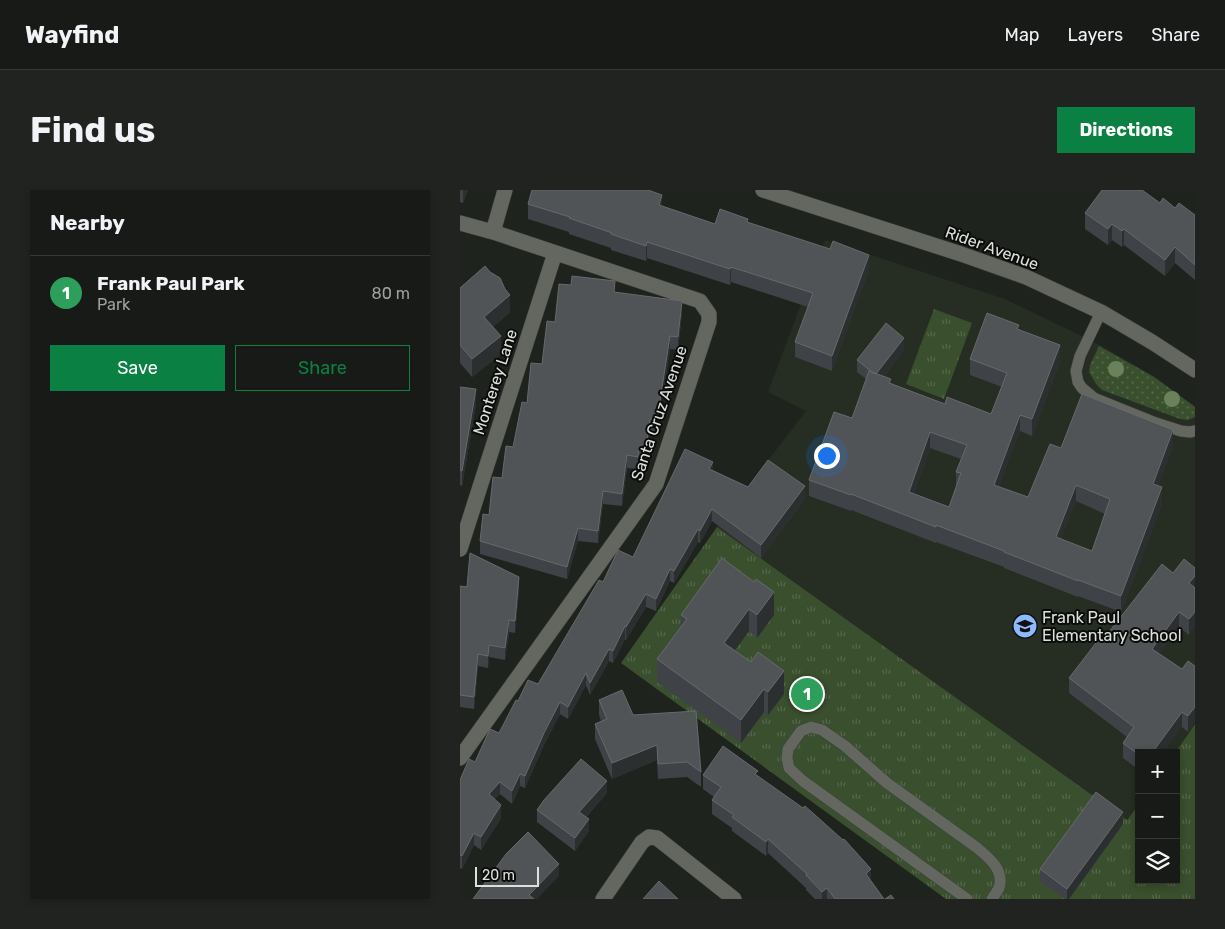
<!DOCTYPE html>
<meta charset="utf-8">
<style>
:root{--surface:#171a16;--page:#20231f;--text:#f1f3f6;--muted:#9ea1a1;--line:#363835;--accent:#0b8043}
body{margin:0;font-family:Rubik,sans-serif;background:var(--page);color:var(--text)}
.controls{position:absolute;right:15px;bottom:15px;display:grid;overflow:hidden;border-radius:0px;box-shadow:0 2px 8px #0003}
.controls button{width:45px;height:45px;display:grid;place-items:center;padding:0;border:0;border-bottom:1px solid var(--line);background:var(--surface);color:var(--text);font:25px sans-serif}
.scale{position:absolute;left:15px;bottom:12px;width:64px;box-sizing:border-box;padding-left:5px;border:2px solid #dde0dc;border-top:0;font-size:14px;line-height:18px;white-space:nowrap;color:#dde0dc;-webkit-text-stroke:4px #0a0c09;paint-order:stroke}
.you{position:absolute;left:366px;top:265px;width:18px;height:18px;margin:-12px;border:4px solid #fff;border-radius:50%;background:#1a73e8;box-shadow:0 0 0 8px #1a73e833}
.badge{display:grid;place-items:center;width:32px;height:32px;border-radius:50%;background:var(--accent);color:#fff;font-size:16px;font-weight:700}
.pin{position:absolute;translate:-50% -50%;border:2px solid #fff;box-shadow:0 1px 5px #0006}
.list{margin:0;padding:0;list-style:none}
h2{display:flex;justify-content:space-between;align-items:center;height:65px;margin:0;padding:0 20px;font-size:21px}
h2 small{font-size:16px;font-weight:400;color:var(--muted)}
.list li{display:grid;grid-template-columns:32px 1fr auto;gap:15px;align-items:center;box-sizing:border-box;height:75px;padding:0 20px;border-top:1px solid var(--line)}
.list b{display:block;font-size:19px;white-space:nowrap}
.list p{margin:0;font-size:16px;white-space:nowrap;color:var(--muted)}
.list em{font-size:16px;font-style:normal;color:var(--muted)}
.actions{display:flex;gap:10px;padding:15px 20px}
.actions a{flex:1;padding:11px 0;border:1px solid var(--accent);border-radius:0px;text-align:center;font-size:18px;color:var(--accent)}
.actions .main{background:var(--accent);color:#fff}
.icon{flex:none;width:28px;height:28px;fill:none;stroke:currentColor;stroke-width:2;stroke-linecap:round;stroke-linejoin:round}
.map{position:relative;flex:none;width:735px;height:709px;overflow:hidden;border-radius:0px}
header{display:flex;align-items:center;gap:30px;box-sizing:border-box;height:70px;padding:0 25px;background:var(--surface);border-bottom:1px solid var(--line)}
header strong{font-size:24px}
nav{display:flex;gap:28px;margin-inline-start:auto;font-size:18px}
.intro{display:flex;align-items:center;justify-content:space-between;box-sizing:border-box;height:120px;padding:0 30px}
h1{margin:0;font-size:35px}
.button{padding:12px 22px;border-radius:0px;background:var(--accent);color:#fff;font-size:18px;font-weight:700}
main{display:flex;gap:30px;padding:0 30px}
aside{flex:1;background:var(--surface);border-radius:0px;box-shadow:0 2px 8px #0003}
.map>svg:first-child{display:block}
.built{fill:#262d22}
.grass{fill:url(#grass-dots)}
.park{fill:url(#park-tufts)}
.lines{fill:none;stroke-linecap:round;stroke-linejoin:round}
.lane-casing{stroke:#3c3f3a;stroke-width:12}
.street-casing{stroke:#3c3f3a;stroke-width:16}
.secondary-casing{stroke:#3c3f3a;stroke-width:16}
.lane{stroke:#636760;stroke-width:11}
.street{stroke:#636760;stroke-width:15}
.secondary{stroke:#636760;stroke-width:15}
.tree{fill:#6a825b}
.wall{fill:#3f4347;fill-rule:evenodd}
.shaded-wall{fill:#2b2f30}
.building{fill:#505457;stroke:#666a6c;fill-rule:evenodd}
.labels{text-anchor:middle;dominant-baseline:central;stroke-width:4;stroke-linejoin:round;paint-order:stroke}
.street-label{font-size:16px;fill:#dde0dc;stroke:#0a0c09}
.poi-label{font-size:16px;fill:#dde0dc;stroke:#0a0c09;text-anchor:start}
</style>
<header>
<strong>Wayfind</strong>
<nav><a>Map</a><a>Layers</a><a>Share</a></nav>
</header>
<div class="intro"><h1>Find us</h1><a class="button">Directions</a></div>
<main>
<aside>
<h2>Nearby<small></small></h2>
<ul class="list">
<li><span class="badge" style="background:#2e9e5b">1</span><div><b>Frank Paul Park</b><p>Park</p></div><em>80 m</em></li>
</ul>
<div class="actions"><a class="main">Save</a><a>Share</a></div>
</aside>
<div class="map">
<svg width="735" height="709" viewBox="0 0 735 709">
<defs>
<pattern id="grass-dots" width="8" height="8" patternUnits="userSpaceOnUse" patternTransform="scale(1.25)"><rect width="8" height="8" fill="#3a4f2d"/><path d="M2 2h.1M6 6h.1" fill="none" stroke="#56684b" stroke-width="1.8" stroke-linecap="round"/></pattern>
<pattern id="park-tufts" width="24" height="20" patternUnits="userSpaceOnUse" patternTransform="scale(1.25)"><rect width="24" height="20" fill="#3a4f2d"/><path d="M3 7l-1-3M5 7V3M7 7l1-3M15 17l-1-3M17 17v-4M19 17l1-3" fill="none" stroke="#56684b"/></pattern>
</defs>
<rect width="100%" height="100%" fill="#1f231d"/>
<path class="built" d="M365,50L545,109L640,155L695,187L735,216V534L715,563H679V614L667,630L257,337L346,221L308,202Z"/>
<path class="grass" d="M639,156L694,187L735,217V227L728,230L720,229L642,200L636,194L629,182L630,175Z"/>
<path class="park" d="M474,119L512,133L484,209L446,194Z
M257,337L667,630L679,614V690H716V563H715L735,534V709H486L161,473Z"/>
<g class="lines">
<defs>
<path id="lane" d="M641,122L620,166L616,181L618,192L622,198L634,208L696,233L721,241L730,242L735,241
M507,709L343,591L329,578L327,568L328,559L341,541L351,537L362,540L385,556L427,593L516,657C528,667 545,680 539,698C537,702 534,706 532,709"/>
<path id="street" d="M0,33L33,42L240,111L249,124V132L196,294L0,568
M33,42L45,0
M0,359L95,63
M143,709L182,652L189,647L197,648L274,709"/>
<path id="secondary" d="M303,0L501,64L566,87L641,122L692,152L735,180"/>
</defs>
<use href="#lane" class="lane-casing"/>
<use href="#street" class="street-casing"/>
<use href="#secondary" class="secondary-casing"/>
<use href="#lane" class="lane"/>
<use href="#street" class="street"/>
<use href="#secondary" class="secondary"/>
</g>
<g class="tree">
<circle cx="656" cy="179" r="8"/>
<circle cx="712" cy="209" r="8"/>
</g>
<path class="wall" d="M0,0H8L3,13L0,12Z
M700,13L735,25V90L715,73L705,86L664,55L662,57L652,50L648,55L625,39V23Z
M68,14L202,16L255,34L288,32L409,80L372,181L335,167V152L348,117L271,92L270,95L187,68L186,71L151,60V58L109,44V42L68,29Z
M0,98L50,122L33,137L41,164L12,187L0,173Z
M155,102L222,123L218,160L210,159L197,243L190,242L186,273L179,272L178,279L167,278L162,316L143,314L138,353L118,351L107,389L20,364V351L53,257L67,213L82,174L95,132Z
M559,139L600,172L572,246L560,241L539,297L568,307L601,258L713,256L698,296L702,314L661,422L618,406V407L544,378V377L476,352V353L391,320V321L349,306V290L392,228L406,189L397,182V170L444,160L424,186L431,193L485,214L531,224L542,197L510,185V169ZM470,258L501,269L496,282V298L489,317L454,304ZM616,311L645,324L632,361L601,349Z
M0,197L16,214L2,296L0,295Z
M253,280L288,297L345,309L301,368L252,331L240,353L238,352L214,393L210,391L196,421L186,417L166,450L165,449L153,473L149,471L130,505L126,495L108,529L100,524L84,555L65,598L60,596L52,614L40,604L35,609L41,628L21,660L14,655L2,679L0,678V590L39,543L58,511L78,494L143,392L173,367Z
M262,368L314,425L297,448L289,441L275,460L324,504L308,525L304,522L281,553L197,492V469L221,437V425Z
M735,378L729,445L719,437L699,464L722,479L728,471V542L722,537L679,563V580L663,568V553L667,547L609,503V488L713,383Z
M0,396L59,399L55,443L49,442L45,470L29,467L28,478L18,476L14,519L0,517Z
M139,510L173,525L241,582V597L227,587L198,589L197,570L152,589L135,549V534L141,531L139,525Z
M243,585L298,586L411,691L424,709H355L346,700V698L308,663L306,666L272,641V638L252,624V610L254,607L243,599Z
M147,603L126,627L129,641L115,661L77,632V620Z
M663,634L609,709H605L580,691V679Z"/>
<path class="shaded-wall" d="M3,0H8L3,13Z
M202,5V20L199,15Z
M652,34V50L648,55V39Z
M664,39V55L662,57V41Z
M187,52V68L186,71V56Z
M715,57V73L705,86V70Z
M409,65V80L372,181V166Z
M271,77V92L270,95V79Z
M50,105V122L24,145V127Z
M222,111V123L218,160V147Z
M41,146V164L12,187V169Z
M210,146V159L197,243V230Z
M444,148V160L415,197V184Z
M600,155V172L572,246V229Z
M16,199V214L2,296V281Z
M560,225V241L534,312V295Z
M190,229V242L186,273V260Z
M713,240V256L693,310V294Z
M470,242V258L449,319V302Z
M179,259V272L178,279V267Z
M167,265V278L162,316V304Z
M253,272V284L249,279Z
M616,295V311L596,363V347Z
M345,296V309L301,368V355Z
M702,297V314L661,422V406Z
M143,301V314L138,353V341Z
M252,319V331L240,353V341Z
M118,338V351L107,389V377Z
M238,339V352L214,393V381Z
M210,379V391L196,421V409Z
M735,386V401L729,393Z
M59,387V399L55,443V431Z
M314,402V425L297,448V425Z
M186,404V417L166,450V437Z
M735,408V437L729,445V429Z
M289,419V441L264,475V453Z
M719,422V437L692,475V459Z
M49,430V442L45,470V458Z
M165,436V449L153,473V461Z
M29,455V467L28,478V466Z
M149,459V471L130,505V493Z
M18,464V476L14,519V507Z
M324,481V504L308,525V502Z
M126,483V495L108,529V517Z
M304,499V522L281,553V530Z
M100,512V524L84,555L65,598V586L84,543Z
M735,517V532L728,542V526Z
M722,522V537L704,563H692Z
M197,555V570L152,589V573Z
M60,584V596L52,614V601Z
M147,591V603L119,634V622Z
M40,592V604L29,616V604Z
M41,615V628L21,660V647Z
M663,622V634L609,709H607V699Z
M129,629V641L115,661V648Z
M14,643V655L2,679V666Z
M308,649V663L306,666V652Z
M99,674V686L77,709H69V705Z
M411,679V693L406,684Z
M367,698V709H362V702Z"/>
<path class="building" d="M72,0H188L202,5L199,15L255,34L260,19L288,29L287,32L370,59L373,51L409,65L372,166L335,152L353,103L271,77L270,79L187,52L186,56L151,44L152,43L109,28L110,27L68,14Z
M642,0H682L700,13L703,8L715,18L719,13L735,25V75L715,57L705,70L664,39L662,41L652,34L648,39L625,23Z
M25,76L30,82L40,88L45,99L50,105L24,127L41,146L12,169L0,155V98Z
M112,86L155,91L154,102L222,111L218,147L210,146L197,230L190,229L186,260L179,259L178,267L167,265L162,304L143,301L138,341L118,338L107,377L20,351L23,324L29,325L33,287L42,288L46,256L53,257L62,212L67,213L71,173L82,174L87,131L95,132L99,94L111,95Z
M527,123L559,135L557,139L600,155L572,229L560,225L534,295L568,307L590,254L601,258L622,204L713,240L693,294L702,297L661,406L618,390V391L544,362V361L476,335V337L391,304V305L349,290L374,222L392,228L409,181L431,189L429,193L485,214L487,207L531,224L547,183L510,169ZM470,242L507,255L496,282L501,283L489,317L449,302ZM616,295L650,309L632,361L596,347Z
M426,133L444,148L416,184L413,183L397,170Z
M0,197L16,199L2,281L0,280Z
M225,259L253,272L249,279L288,297L308,270L345,296L301,355L252,319L240,341L238,339L214,381L210,379L196,409L186,404L166,437L165,436L153,461L149,459L130,493L126,483L108,517L100,512L84,543L65,586L60,584L52,601L40,592L29,604L41,615L21,647L14,643L2,666L0,665V590L9,569L15,572L30,539L39,543L56,510L58,511L68,490L78,494L139,390L143,392L158,360L173,367Z
M10,363L59,387L55,431L49,430L45,458L29,455L28,466L18,464L14,507L0,505V396L7,397Z
M262,368L294,392L296,389L314,402L297,425L289,419L264,453L291,472L298,462L324,481L308,502L304,499L281,530L197,469L227,429L221,425Z
M724,369L735,378V386L729,393L735,398V422L729,429L719,422L692,459L722,479L728,471L735,476V517L728,526L722,522L692,563H679V565L663,553L674,537L609,488L639,449L642,451L702,374L713,383Z
M162,500L173,525L236,521L241,582L227,572L198,574L197,555L152,573L135,534L147,529L139,510Z
M263,556L298,581L295,584L343,618L345,616L383,650L384,649L411,679L406,684L424,709H375L367,698L362,702L346,685L347,684L308,649L306,652L272,627L274,625L252,610L261,597L243,585Z
M121,569L147,591L119,622L129,629L115,648L77,620L84,610Z
M636,602L663,622L607,699L580,679Z
M68,642L99,674L69,705L74,709H13L46,664Z
M199,691L218,709H183Z
M431,705L434,709H425Z"/>
<defs>
<symbol id="school-disc" viewBox="-11 -11 22 22"><circle r="9.5" fill="#8eb9fd" stroke="#0a0c09"/><path d="M0-5L7-2L0 1L-7-2ZM-4 1L0 2.5L4 1V4Q0 6-4 4Z" fill="#111"/></symbol>
</defs>
<g fill-rule="evenodd">
<use href="#school-disc" x="551" y="422" width="28" height="28"/>
</g>
<g class="labels">
<g class="street-label">
<text transform="translate(532 58) rotate(20)">Rider Avenue</text>
<text transform="translate(35 192) rotate(-72)">Monterey Lane</text>
<text transform="translate(199 223) rotate(-71)">Santa Cruz Avenue</text>
</g>
<g class="poi-label">
<text x="582" y="427">Frank Paul<tspan x="582" dy="18">Elementary School</tspan></text>
</g>
</g>
</svg>
<div class="controls">
<button>+</button>
<button>−</button>
<button><svg class="icon" aria-label="layers" viewBox="0 0 24 24"><path d="M12 4l9 5-9 5-9-5zM3 14l9 5 9-5"/></svg></button>
</div>
<div class="scale">20 m</div>
<div class="you"></div>
<div class="pin badge" style="left:347px;top:504px;background:#2e9e5b">1</div>
</div>
</main>
